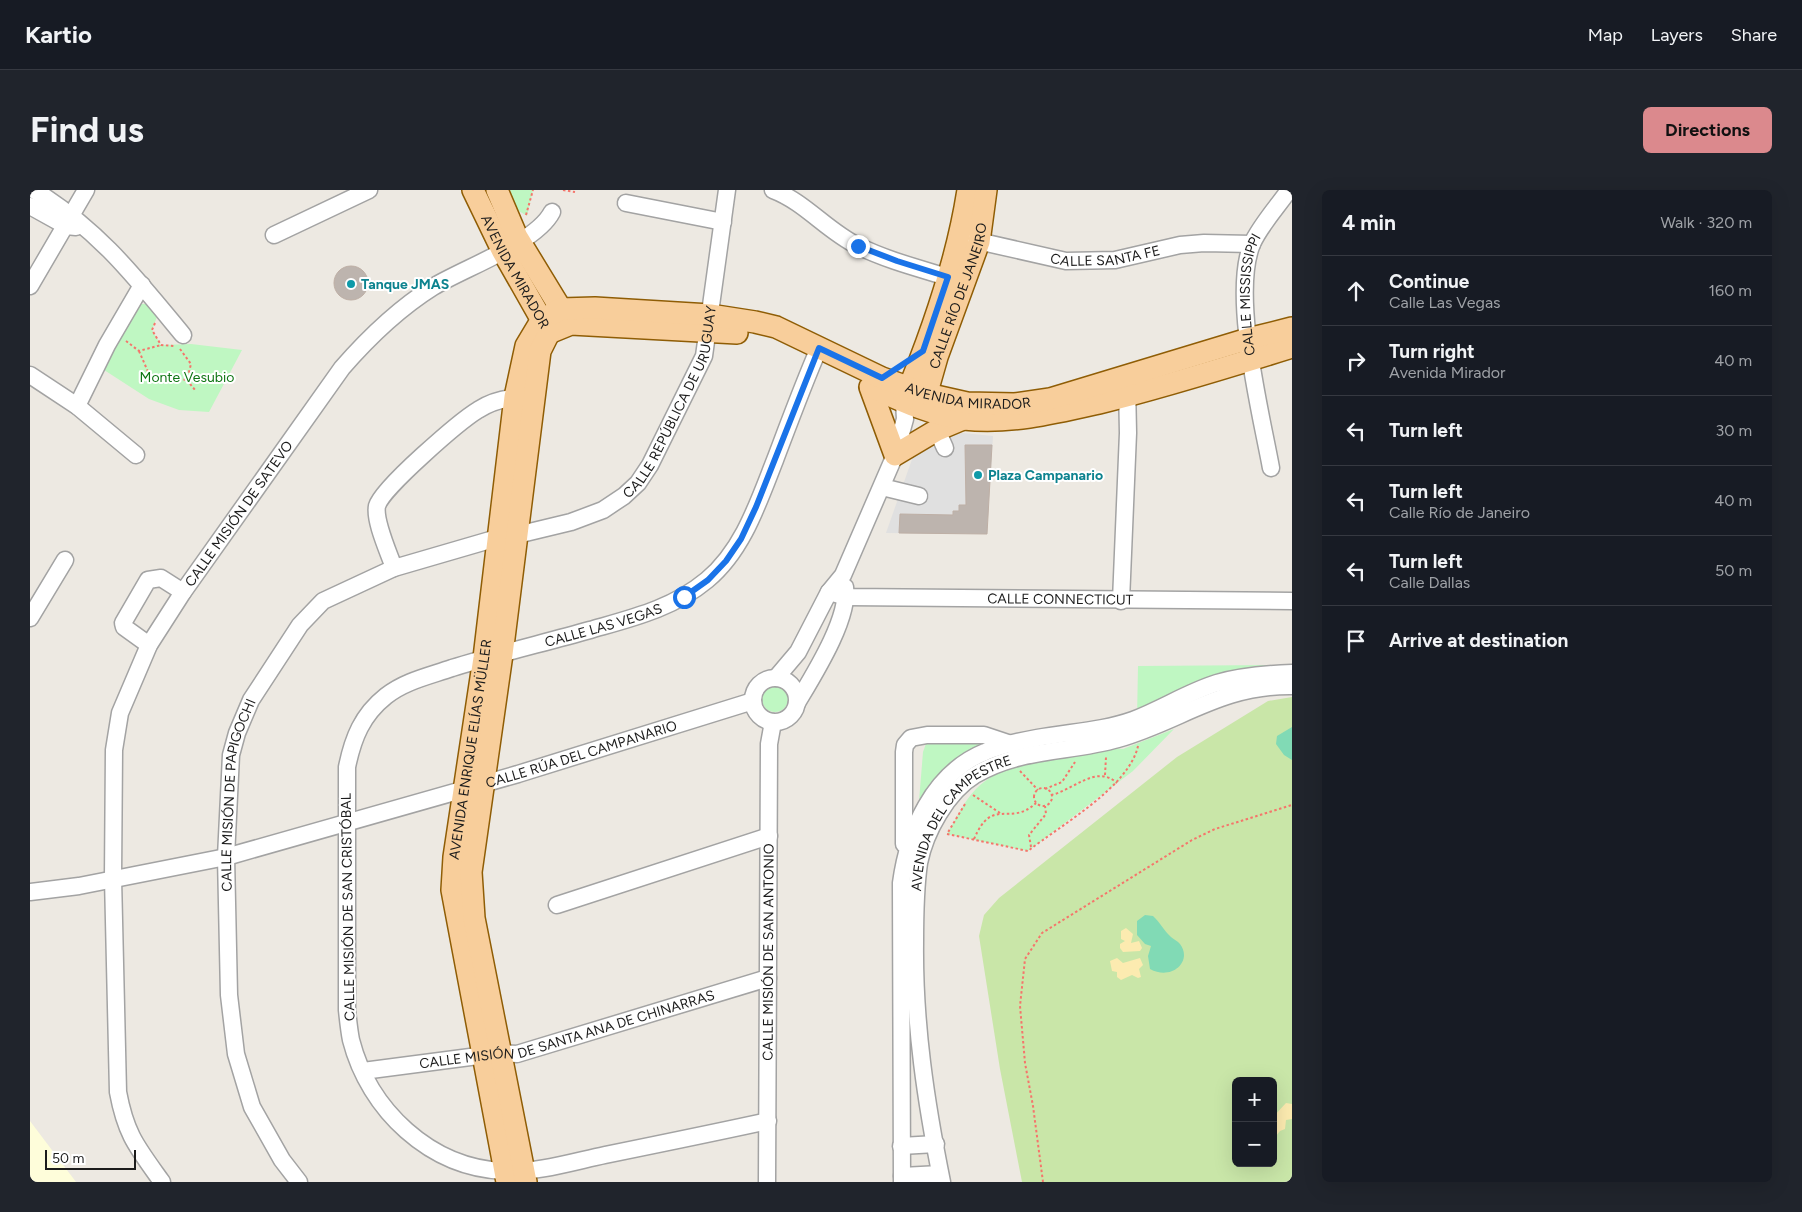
<!DOCTYPE html>
<meta charset="utf-8">
<style>
:root{--surface:#171b24;--page:#20242c;--text:#f1f3f6;--muted:#9ea1a6;--line:#363941;--accent:#db898d}
body{margin:0;font-family:Figtree,sans-serif;background:var(--page);color:var(--text)}
.controls{position:absolute;right:15px;bottom:15px;display:grid;overflow:hidden;border-radius:8px;box-shadow:0 5px 20px #0002}
.controls button{width:45px;height:45px;display:grid;place-items:center;padding:0;border:0;border-bottom:1px solid var(--line);background:var(--surface);color:var(--text);font:25px sans-serif}
.scale{position:absolute;left:15px;bottom:12px;width:91px;box-sizing:border-box;padding-left:5px;border:2px solid #1c1c1c;border-top:0;font-size:14px;line-height:18px;white-space:nowrap;color:#1c1c1c;-webkit-text-stroke:4px #fff;paint-order:stroke}
.stop{position:absolute;width:15px;height:15px;margin:-11px;border:4px solid #1a73e8;border-radius:50%;background:#fff}
.stop.end{background:#1a73e8;border-color:#fff;box-shadow:0 1px 5px #0008}
.list{margin:0;padding:0;list-style:none}
h2{display:flex;justify-content:space-between;align-items:center;height:65px;margin:0;padding:0 20px;font-size:21px}
h2 small{font-size:16px;font-weight:400;color:var(--muted)}
.list li{display:grid;grid-template-columns:32px 1fr auto;gap:15px;align-items:center;box-sizing:border-box;height:70px;padding:0 20px;border-top:1px solid var(--line)}
.list b{display:block;font-size:19px;white-space:nowrap}
.list p{margin:0;font-size:16px;white-space:nowrap;color:var(--muted)}
.list em{font-size:16px;font-style:normal;color:var(--muted)}
.icon{flex:none;width:28px;height:28px;fill:none;stroke:currentColor;stroke-width:2;stroke-linecap:round;stroke-linejoin:round}
.map{position:relative;flex:none;width:1262px;height:992px;overflow:hidden;border-radius:8px}
header{display:flex;align-items:center;gap:30px;box-sizing:border-box;height:70px;padding:0 25px;background:var(--surface);border-bottom:1px solid var(--line)}
header strong{font-size:24px}
nav{display:flex;gap:28px;margin-inline-start:auto;font-size:18px}
.intro{display:flex;align-items:center;justify-content:space-between;box-sizing:border-box;height:120px;padding:0 30px}
h1{margin:0;font-size:35px}
.button{padding:12px 22px;border-radius:8px;background:var(--accent);color:#111;font-size:18px;font-weight:700}
main{display:flex;gap:30px;padding:0 30px}
aside{flex:1;background:var(--surface);border-radius:8px;box-shadow:0 5px 20px #0002}
.map>svg:first-child{display:block}
.education{fill:#fefdda}
.grass{fill:#c9e6a8;fill-rule:evenodd}
.sand{fill:#fcebb0}
.park{fill:#bff7c2}
.pitch{fill:#81dab5}
.parking{fill:#e0e0e0}
.building{fill:#bdb4ae;stroke:#beafa5}
.lines{fill:none;stroke-linecap:round;stroke-linejoin:round}
.minor-casing{stroke:#a3a3a3;stroke-width:19}
.major-casing{stroke:#8f5d05;stroke-width:24}
.path{stroke:#f5756b;stroke-width:2;stroke-dasharray:2.5 2.5;stroke-linecap:butt}
.minor{stroke:#fff;stroke-width:16}
.major{stroke:#f8ce9b;stroke-width:21}
.route{stroke:#1a73e8;stroke-width:6}
.culture-dot{fill:#0f9aa8;stroke:#fff;stroke-width:2}
.labels{text-anchor:middle;dominant-baseline:central;stroke-width:4;stroke-linejoin:round;paint-order:stroke}
.street-label{font-size:14px;fill:#1c1c1c;stroke:#fff}
.culture-label{font-size:14px;font-weight:bold;fill:#0d838f;stroke:#fff;text-anchor:start}
.park-label{font-size:14px;fill:#0f7514;stroke:#fff}
</style>
<header>
<strong>Kartio</strong>
<nav><a>Map</a><a>Layers</a><a>Share</a></nav>
</header>
<div class="intro"><h1>Find us</h1><a class="button">Directions</a></div>
<main>
<div class="map">
<svg width="1262" height="992" viewBox="0 0 1262 992">
<rect width="100%" height="100%" fill="#ede9e2"/>
<path class="education" d="M0,931L46,992H0Z"/>
<path class="grass" d="M1262,507V992H992L970,879L949,746L954,725L969,708L1147,567L1238,511ZM1206,891H1243V973H1206Z"/>
<path class="sand" d="M1096,738L1103,744L1101,753L1109,751L1112,758L1110,761L1093,762L1090,758V754L1095,751L1091,749V741Z
M1087,768L1093,773L1110,768L1113,775L1109,779L1111,787L1108,788L1102,785L1091,790L1087,787V782L1082,781L1080,771Z
M1256,913L1262,914V929L1256,930L1255,939L1250,941L1246,946H1243V927Z"/>
<path class="park" d="M480,0H503L497,26L484,18Z
M109,114H117L128,124L122,140L131,155L161,154L212,160L179,222L149,220L119,209L71,178Z
M1256,475L1107,529L1108,476Z
M732 509a13 13 0 1 1 26 0a13 13 0 1 1-26 0Z
M1144,539L1103,581L998,661L917,644C926,629 934,611 946,599C980,565 1038,566 1083,558L1093,559Z
M898,548H991L886,648L893,562Z"/>
<path class="pitch" d="M1262,537V570L1254,565L1246,554L1247,546Z
M1115,725L1123,726C1130,732 1134,741 1141,747C1143,749 1148,751 1150,754C1163,771 1142,791 1120,779L1118,766L1121,756L1115,754L1107,745V731Z"/>
<path class="parking" d="M933,243L963,246L957,344L856,343L885,261L914,244Z"/>
<path class="building" d="M304 93a17 17 0 1 1 34 0a17 17 0 1 1-34 0Z
M935,255H962L957,344L869,343L870,324L923,325V321H929V315H936Z"/>
<g class="lines">
<defs>
<g id="minor">
<path d="M4,0C69,40 105,87 153,145"/>
<path d="M743,0C775,12 797,41 828,56C861,72 896,80 930,91"/>
<path d="M596,13L693,32"/>
<path d="M0,16L36,36L46,37"/>
<path d="M244,45L339,0"/>
<path id="s1" d="M939,49L1036,71L1085,70L1150,55L1174,53L1222,54"/>
<path d="M0,96L56,0"/>
<path d="M0,185L47,216L106,265"/>
<path d="M47,216L77,155L112,95"/>
<path d="M907,240L915,258"/>
<path id="s2" d="M1241,278C1231,223 1201,105 1222,54C1229,37 1248,16 1259,0"/>
<path d="M852,297L889,306"/>
<path id="s3" d="M487,345L541,332L573,320L594,306L608,293L620,275L674,166L697,0"/>
<path d="M364,378C359,363 344,331 347,316C352,298 430,231 448,220C462,211 480,207 496,207"/>
<path id="s4" d="M799,402L817,407L1262,411"/>
<path d="M1091,411L1098,243L1097,195"/>
<path d="M0,428L35,370"/>
<path d="M119,455L94,437L93,433L118,390L131,388L153,402"/>
<path d="M746,488L768,462L799,402L813,385L865,265L875,229L874,212"/>
<circle cx="745" cy="510" r="22"/>
<path d="M767,513C783,486 820,428 815,397"/>
<path d="M874,654V562L875,555L881,548L897,545H954L981,554"/>
<path id="s5" d="M0,702L49,696L196,667L488,584L723,511"/>
<path d="M527,715L739,646"/>
<path id="s6" d="M333,881L471,863L487,864L738,788"/>
<path id="s7" d="M738,931C683,943 629,954 575,965C542,972 507,983 474,981C400,978 339,920 321,850C319,840 318,829 317,820V577C323,548 332,525 356,506C375,491 399,486 422,478C467,464 514,453 560,440C602,428 642,419 677,390C713,360 728,313 745,270C759,233 773,195 789,158"/>
<path d="M871,956L906,954"/>
<path d="M872,986L910,984"/>
<path id="s8" d="M132,992C107,957 96,945 88,902L83,688L84,560L90,523L119,455L153,402L312,178C339,147 368,119 403,97C434,78 506,53 522,22"/>
<path id="s9" d="M269,992L252,970L222,917L206,864L199,805L196,667L201,565L207,543L221,510L270,435L293,411L364,378L467,348"/>
<path id="s10" d="M737,992L739,554L743,532"/>
<path d="M872,992L871,693C878,641 903,583 955,562C971,555 990,551 1007,548C1039,542 1072,541 1103,530C1132,519 1158,502 1187,493C1211,486 1237,484 1262,483"/>
<path id="s11" d="M912,992C896,913 884,834 885,753C885,727 885,700 889,673C895,642 917,602 945,585C990,558 1040,563 1088,549C1151,531 1191,495 1262,496"/>
</g>
<g id="major">
<path id="s12" d="M443,0L472,60L518,141"/>
<path d="M467,0L487,47L537,129"/>
<path d="M519,143L541,134L707,143"/>
<path d="M840,197L865,265L907,240L933,229"/>
<path d="M841,197C870,210 901,225 934,229C980,234 1025,223 1069,213C1134,197 1198,177 1262,157"/>
<path d="M874,210C902,143 927,72 938,0"/>
<path id="s13" d="M893,216L907,167L949,52L956,0"/>
<path id="s14" d="M477,992L422,700L424,667L454,468L485,207L496,156L511,131L530,119L565,118L680,125L725,132L746,137L852,188L897,204L937,213L985,214L1020,209L1218,149L1262,138"/>
<path d="M496,992L444,728L441,682L472,464L510,161L519,143"/>
</g>
</defs>
<use href="#minor" class="minor-casing"/>
<use href="#major" class="major-casing"/>
<path class="path" d="M533,0L545,2
M496,25L503,0
M125,133L122,140L131,155L144,156
M96,151L109,161L131,155
M150,159L161,174L157,190L165,200
M109,161L119,184L157,190
M990,581L1008,600
M1075,585L1076,567
M1004 607a9 9 0 1 1 18 0a9 9 0 1 1-18 0Z
M1015,599L1032,592L1045,572
M943,605L970,623
M1021,605C1044,600 1066,574 1087,593
M935,614L917,644L998,661C1031,635 1099,597 1108,556
M944,649C963,605 979,638 1006,613
M1001,657L999,645L1016,624L1015,616
M1013,992L1003,916L995,873L990,816L995,769L1012,743L1162,650L1185,639L1262,615"/>
<use href="#minor" class="minor"/>
<use href="#major" class="major"/>
</g>
<g class="lines">
<path class="route" d="M654,407L678,390L696,371L711,349L726,317L789,158L852,188L893,161L918,87L867,71L828,56"/>
</g>
<g class="culture-dot">
<circle cx="321" cy="94" r="5"/>
<circle cx="948" cy="285" r="5"/>
</g>
<g class="labels">
<g class="street-label">
<text stroke="none"><textPath href="#s1" startOffset="139">CALLE SANTA FE</textPath></text>
<text stroke="none"><textPath href="#s12" startOffset="92">AVENIDA MIRADOR</textPath></text>
<text stroke="none"><textPath href="#s13" startOffset="116">CALLE RÍO DE JANEIRO</textPath></text>
<text stroke="none"><textPath href="#s2" startOffset="176">CALLE MISSISSIPPI</textPath></text>
<text stroke="none"><textPath href="#s14" startOffset="1322">AVENIDA MIRADOR</textPath></text>
<text stroke="none"><textPath href="#s3" startOffset="222">CALLE REPÚBLICA DE URUGUAY</textPath></text>
<text stroke="none"><textPath href="#s8" startOffset="714">CALLE MISIÓN DE SATEVO</textPath></text>
<text stroke="none"><textPath href="#s4" startOffset="232">CALLE CONNECTICUT</textPath></text>
<text stroke="none"><textPath href="#s7" startOffset="1070">CALLE LAS VEGAS</textPath></text>
<text stroke="none"><textPath href="#s14" startOffset="439">AVENIDA ENRIQUE ELÍAS MÜLLER</textPath></text>
<text stroke="none"><textPath href="#s5" startOffset="569">CALLE RÚA DEL CAMPANARIO</textPath></text>
<text stroke="none"><textPath href="#s9" startOffset="405">CALLE MISIÓN DE PAPIGOCHI</textPath></text>
<text stroke="none"><textPath href="#s11" startOffset="380">AVENIDA DEL CAMPESTRE</textPath></text>
<text transform="translate(318 717) rotate(-91)">CALLE MISIÓN DE SAN CRISTÓBAL</text>
<text stroke="none"><textPath href="#s10" startOffset="230">CALLE MISIÓN DE SAN ANTONIO</textPath></text>
<text stroke="none"><textPath href="#s6" startOffset="209">CALLE MISIÓN DE SANTA ANA DE CHINARRAS</textPath></text>
</g>
<g class="culture-label">
<text x="331" y="94">Tanque JMAS</text>
<text x="958" y="285">Plaza Campanario</text>
</g>
<g class="park-label">
<text x="157" y="187">Monte Vesubio</text>
</g>
</g>
</svg>
<div class="controls">
<button>+</button>
<button>−</button>
</div>
<div class="scale">50 m</div>
<div class="stop" style="left:654px;top:407px"></div>
<div class="stop end" style="left:828px;top:56px"></div>
</div>
<aside>
<h2>4 min<small>Walk · 320 m</small></h2>
<ul class="list">
<li><svg class="icon" aria-label="ahead" viewBox="0 0 24 24"><path d="M12 20V5M6 11l6-6 6 6"/></svg><div><b>Continue</b><p>Calle Las Vegas</p></div><em>160 m</em></li>
<li><svg class="icon" aria-label="right" viewBox="0 0 24 24"><path d="M7 20v-9h11M14 6l5 5-5 5"/></svg><div><b>Turn right</b><p>Avenida Mirador</p></div><em>40 m</em></li>
<li><svg class="icon" aria-label="left" viewBox="0 0 24 24"><path d="M17 20v-9H6M10 6l-5 5 5 5"/></svg><div><b>Turn left</b></div><em>30 m</em></li>
<li><svg class="icon" aria-label="left" viewBox="0 0 24 24"><path d="M17 20v-9H6M10 6l-5 5 5 5"/></svg><div><b>Turn left</b><p>Calle Río de Janeiro</p></div><em>40 m</em></li>
<li><svg class="icon" aria-label="left" viewBox="0 0 24 24"><path d="M17 20v-9H6M10 6l-5 5 5 5"/></svg><div><b>Turn left</b><p>Calle Dallas</p></div><em>50 m</em></li>
<li><svg class="icon" aria-label="arrive" viewBox="0 0 24 24"><path d="M6 21V4h12l-3 4 3 4H6"/></svg><div><b>Arrive at destination</b></div></li>
</ul>
</aside>
</main>
